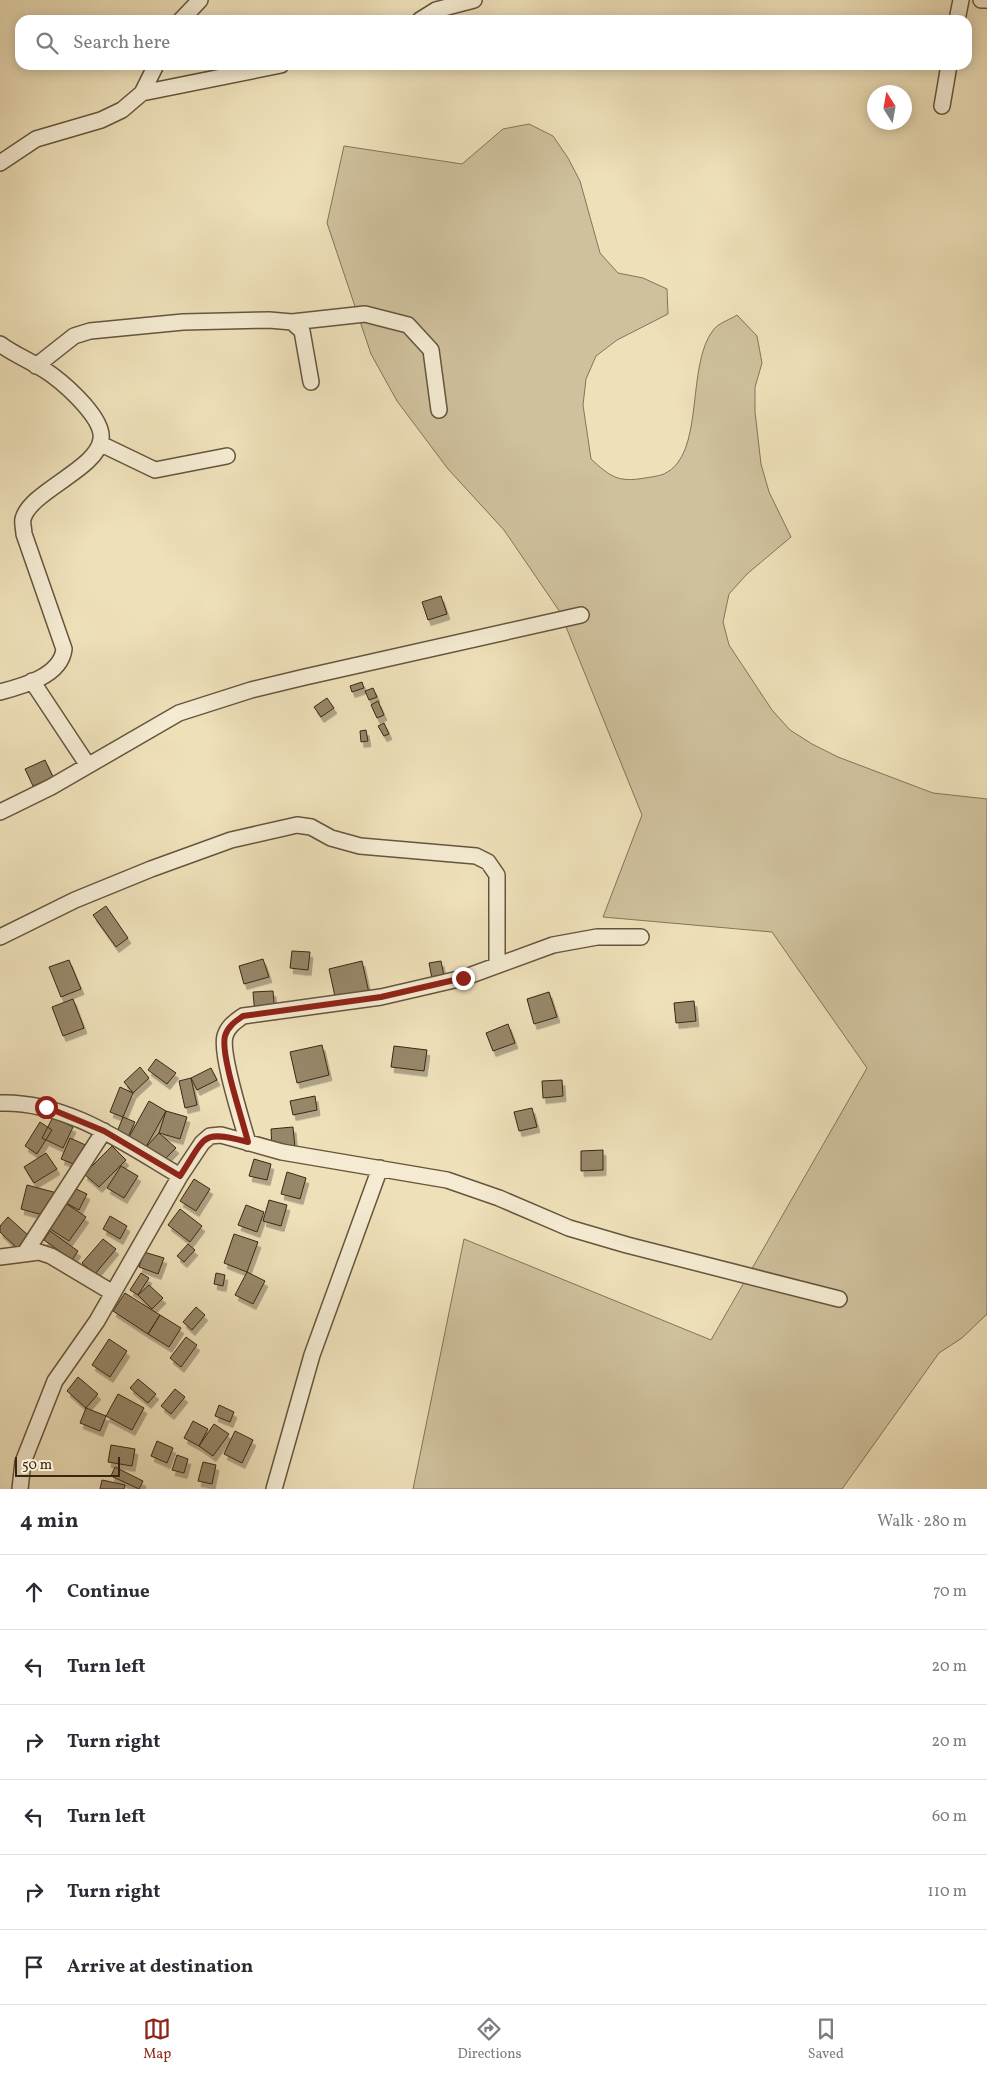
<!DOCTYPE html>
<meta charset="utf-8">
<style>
:root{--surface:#fff;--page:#f7f7f7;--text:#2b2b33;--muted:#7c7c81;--line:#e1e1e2;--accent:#8f2418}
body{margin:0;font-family:Vollkorn,serif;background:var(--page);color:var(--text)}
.compass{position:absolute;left:867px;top:85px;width:45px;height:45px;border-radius:50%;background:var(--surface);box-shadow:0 2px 12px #0003;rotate:349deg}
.scale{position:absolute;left:15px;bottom:12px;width:105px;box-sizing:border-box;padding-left:5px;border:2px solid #392713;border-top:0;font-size:14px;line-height:18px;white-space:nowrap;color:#392713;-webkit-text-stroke:4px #f4ebd2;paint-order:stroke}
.stop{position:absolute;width:15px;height:15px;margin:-11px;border:4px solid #8f2418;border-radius:50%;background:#fff}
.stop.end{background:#8f2418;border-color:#fff;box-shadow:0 1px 5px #0008}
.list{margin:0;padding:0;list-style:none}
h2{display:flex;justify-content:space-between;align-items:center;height:65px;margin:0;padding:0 20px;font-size:21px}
h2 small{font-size:16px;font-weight:400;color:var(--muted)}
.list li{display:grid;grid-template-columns:32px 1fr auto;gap:15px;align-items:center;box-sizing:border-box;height:75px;padding:0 20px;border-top:1px solid var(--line)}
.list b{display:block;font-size:19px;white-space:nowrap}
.list em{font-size:16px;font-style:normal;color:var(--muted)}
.icon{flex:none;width:28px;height:28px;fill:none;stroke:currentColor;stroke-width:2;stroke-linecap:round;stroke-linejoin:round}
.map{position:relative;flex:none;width:987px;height:1489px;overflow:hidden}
.search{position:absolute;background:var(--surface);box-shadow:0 2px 12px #0003;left:15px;right:15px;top:15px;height:55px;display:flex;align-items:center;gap:12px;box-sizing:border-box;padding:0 18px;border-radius:15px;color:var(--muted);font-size:19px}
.sheet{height:515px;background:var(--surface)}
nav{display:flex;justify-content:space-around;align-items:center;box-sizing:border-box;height:70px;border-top:1px solid var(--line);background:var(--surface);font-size:14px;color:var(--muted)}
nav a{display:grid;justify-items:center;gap:2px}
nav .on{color:var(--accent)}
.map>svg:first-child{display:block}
.green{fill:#cfc19d;stroke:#847458}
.building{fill:#978769;stroke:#392713;filter:url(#shadow)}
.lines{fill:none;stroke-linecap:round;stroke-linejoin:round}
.minor-casing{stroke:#66553c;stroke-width:18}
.minor{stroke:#f4ebd2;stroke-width:15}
.route{stroke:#8f2418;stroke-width:6}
</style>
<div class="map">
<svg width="987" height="1489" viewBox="0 0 987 1489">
<defs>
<filter id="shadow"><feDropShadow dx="3" dy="5.5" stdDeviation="0" flood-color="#0004"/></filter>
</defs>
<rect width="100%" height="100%" fill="#eee0b9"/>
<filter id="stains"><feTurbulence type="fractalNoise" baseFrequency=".004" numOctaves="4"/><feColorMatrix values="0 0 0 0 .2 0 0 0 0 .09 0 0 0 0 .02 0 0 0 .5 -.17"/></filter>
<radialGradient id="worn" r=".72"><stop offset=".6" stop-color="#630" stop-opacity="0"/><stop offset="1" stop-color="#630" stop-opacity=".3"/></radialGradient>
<path class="green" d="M529,124L553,136L568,158L580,181L600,253L618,273L643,278L667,289L668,314L617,340L596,356L586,379L583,405L591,459C610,476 617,483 645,478C651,477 659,476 664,474C706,455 685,364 714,329C719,323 731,319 737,315L757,336L762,363L755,387V412L761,464L769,492L791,537L747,574L729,594L723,622L729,645L772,710L790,730L812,744L838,757L933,793L987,799V1314L962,1338L939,1353L842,1489H413L464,1239L711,1340L867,1068L772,932L603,917L642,815L560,612L504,530L448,469L397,401L371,354L327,223L344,146L462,164L503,129Z"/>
<path class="building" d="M441,596L447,614L428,620L422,602Z
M362,682L364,688L352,692L350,686Z
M373,688L377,697L369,700L365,691Z
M327,698L334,708L321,717L314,707Z
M378,701L384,715L377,718L371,705Z
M384,723L389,734L384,736L378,726Z
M366,730L368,741L361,742L360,731Z
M45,760L53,777L33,786L25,769Z
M106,906L128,938L116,947L93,915Z
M292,951L310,952L308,970L290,968Z
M263,959L269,977L244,984L239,966Z
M69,960L81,989L61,997L49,967Z
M362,961L369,993L336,1001L329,969Z
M441,961L445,981L433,984L429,963Z
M273,991L275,1014L255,1015L253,992Z
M549,992L557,1017L534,1024L527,999Z
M73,999L84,1028L63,1036L52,1007Z
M694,1001L696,1021L676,1023L674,1003Z
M508,1024L515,1043L493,1051L486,1033Z
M322,1045L329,1075L297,1083L290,1052Z
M394,1046L427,1050L424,1071L391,1067Z
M156,1059L176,1073L167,1084L148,1070Z
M140,1067L149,1078L133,1093L124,1082Z
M211,1068L217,1080L197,1090L191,1078Z
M191,1078L197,1105L185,1108L179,1081Z
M562,1080L563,1096L543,1098L542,1081Z
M120,1087L133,1093L123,1117L110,1112Z
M315,1096L317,1110L293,1115L290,1101Z
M149,1101L166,1111L146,1147L129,1137Z
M532,1108L537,1127L519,1131L514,1112Z
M166,1111L187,1117L180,1139L159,1133Z
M53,1117L73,1127L63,1148L42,1138Z
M123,1117L135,1122L128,1137L117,1132Z
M40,1122L52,1130L37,1154L25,1146Z
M293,1127L295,1148L272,1150L271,1129Z
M159,1133L176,1148L162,1162L146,1147Z
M70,1138L90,1147L81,1167L61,1159Z
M112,1146L126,1160L99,1187L84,1174Z
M603,1150V1170L581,1171V1151Z
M46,1153L57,1169L34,1183L24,1167Z
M254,1159L271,1164L267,1180L249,1176Z
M121,1166L138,1176L124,1198L107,1188Z
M287,1172L306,1178L300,1199L281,1194Z
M194,1179L210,1189L196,1211L180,1201Z
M27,1185L57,1193L50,1217L21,1209Z
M72,1187L87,1194L79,1210L64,1202Z
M269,1200L287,1205L281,1226L263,1221Z
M64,1202L86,1217L69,1241L47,1227Z
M246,1205L264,1212L257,1232L238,1225Z
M180,1209L202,1226L190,1242L168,1225Z
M110,1216L127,1226L120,1239L103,1229Z
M8,1217L29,1236L17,1248L0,1232V1226Z
M50,1231L78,1251L72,1260L44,1240Z
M234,1234L258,1242L247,1272L224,1263Z
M103,1239L116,1249L95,1274L82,1263Z
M188,1244L195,1250L184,1262L177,1256Z
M144,1252L164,1258L158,1274L139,1267Z
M247,1272L265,1281L253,1304L235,1295Z
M141,1273L149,1278L138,1295L130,1290Z
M216,1273L225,1275L223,1286L214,1284Z
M149,1285L163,1298L152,1309L138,1295Z
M125,1293L160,1315L148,1334L113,1311Z
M196,1307L205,1315L192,1330L183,1322Z
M160,1315L181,1328L169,1347L148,1334Z
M186,1337L197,1345L181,1367L170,1358Z
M109,1339L127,1351L110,1377L92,1365Z
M78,1377L98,1394L86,1408L67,1391Z
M138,1379L156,1394L148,1403L130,1388Z
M175,1389L185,1397L171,1414L161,1406Z
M118,1394L144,1408L132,1430L106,1416Z
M219,1405L234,1412L230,1422L215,1416Z
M86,1408L106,1416L100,1431L80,1423Z
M193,1421L208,1429L199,1446L184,1438Z
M214,1424L229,1434L213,1456L199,1446Z
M235,1431L253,1440L242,1463L224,1454Z
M157,1441L173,1448L167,1463L151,1456Z
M111,1445L135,1449L132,1466L108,1462Z
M177,1455L188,1459L184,1473L172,1470Z
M203,1462L216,1465L212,1484L198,1481Z
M115,1467L143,1481L139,1489L111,1476Z
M102,1480L125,1485L124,1489H100Z"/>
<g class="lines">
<defs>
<path id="minor" d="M981,0H987
M181,20L200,0
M420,20L436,10L474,0
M957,20L961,0
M142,93L281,65
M942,106L949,65
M0,163L36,139L101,120L122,110L142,93L156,65
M292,322L365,314L408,325L431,350L439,410
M0,344C16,356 36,363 52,375C68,387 104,419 101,439C98,469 30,491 23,519C22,523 24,530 24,534L64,649C61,676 23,686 0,692
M36,366L74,336L90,331L183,322L269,320L292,322L302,331L311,382
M101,444L155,470L227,456
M32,681L87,764
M0,812L51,787L179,713L251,690L305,677L581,615
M0,937L75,900L151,869L231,840L297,825L311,827L331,838L360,846L476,856L488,862L497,875V964
M0,1103C67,1101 124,1143 180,1176
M248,1143C242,1121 220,1054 225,1036C228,1026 236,1021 243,1016L381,997L463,978L553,945L597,937H641
M25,1253L104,1131
M0,1257L39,1252L51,1256L113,1293
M20,1489L23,1462L55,1381L97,1321L180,1176L202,1143L210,1136L221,1135L282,1152L447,1180L499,1198L569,1228L627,1245L839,1299
M274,1489L312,1355L380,1168"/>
</defs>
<use href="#minor" class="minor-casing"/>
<use href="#minor" class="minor"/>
</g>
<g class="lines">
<path class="route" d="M46,1107L104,1131L180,1176C206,1137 200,1129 248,1142C243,1121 220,1054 225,1036C228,1026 236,1021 243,1016L381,997L463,978"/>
</g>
<rect width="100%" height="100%" filter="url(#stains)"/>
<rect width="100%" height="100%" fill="url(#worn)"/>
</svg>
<svg class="compass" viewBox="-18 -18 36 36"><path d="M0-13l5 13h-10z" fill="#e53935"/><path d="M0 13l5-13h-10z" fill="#7c7c81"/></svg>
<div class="scale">50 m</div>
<div class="stop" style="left:46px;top:1107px"></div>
<div class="stop end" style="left:463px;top:978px"></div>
<div class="search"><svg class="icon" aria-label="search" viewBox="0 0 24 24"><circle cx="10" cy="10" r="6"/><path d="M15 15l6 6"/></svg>Search here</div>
</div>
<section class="sheet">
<h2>4 min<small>Walk · 280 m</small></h2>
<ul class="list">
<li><svg class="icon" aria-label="ahead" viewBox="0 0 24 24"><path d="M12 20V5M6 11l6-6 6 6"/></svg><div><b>Continue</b></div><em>70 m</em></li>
<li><svg class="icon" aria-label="left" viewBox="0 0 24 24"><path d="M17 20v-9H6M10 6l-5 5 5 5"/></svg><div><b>Turn left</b></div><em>20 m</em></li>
<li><svg class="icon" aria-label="right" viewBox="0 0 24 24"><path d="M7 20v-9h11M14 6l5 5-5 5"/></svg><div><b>Turn right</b></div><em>20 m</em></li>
<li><svg class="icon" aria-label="left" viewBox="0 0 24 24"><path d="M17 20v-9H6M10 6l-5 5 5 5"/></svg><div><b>Turn left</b></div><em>60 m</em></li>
<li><svg class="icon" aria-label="right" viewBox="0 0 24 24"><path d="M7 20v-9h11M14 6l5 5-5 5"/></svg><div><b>Turn right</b></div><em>110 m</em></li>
<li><svg class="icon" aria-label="arrive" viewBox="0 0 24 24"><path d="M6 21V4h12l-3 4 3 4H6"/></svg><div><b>Arrive at destination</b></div></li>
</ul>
</section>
<nav>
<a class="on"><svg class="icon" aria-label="map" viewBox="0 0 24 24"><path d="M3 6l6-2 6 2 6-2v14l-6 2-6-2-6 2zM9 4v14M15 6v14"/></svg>Map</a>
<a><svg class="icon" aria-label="directions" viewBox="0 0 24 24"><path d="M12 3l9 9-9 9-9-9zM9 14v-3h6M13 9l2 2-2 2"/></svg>Directions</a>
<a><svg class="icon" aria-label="saved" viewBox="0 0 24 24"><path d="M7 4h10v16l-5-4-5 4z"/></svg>Saved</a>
</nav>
